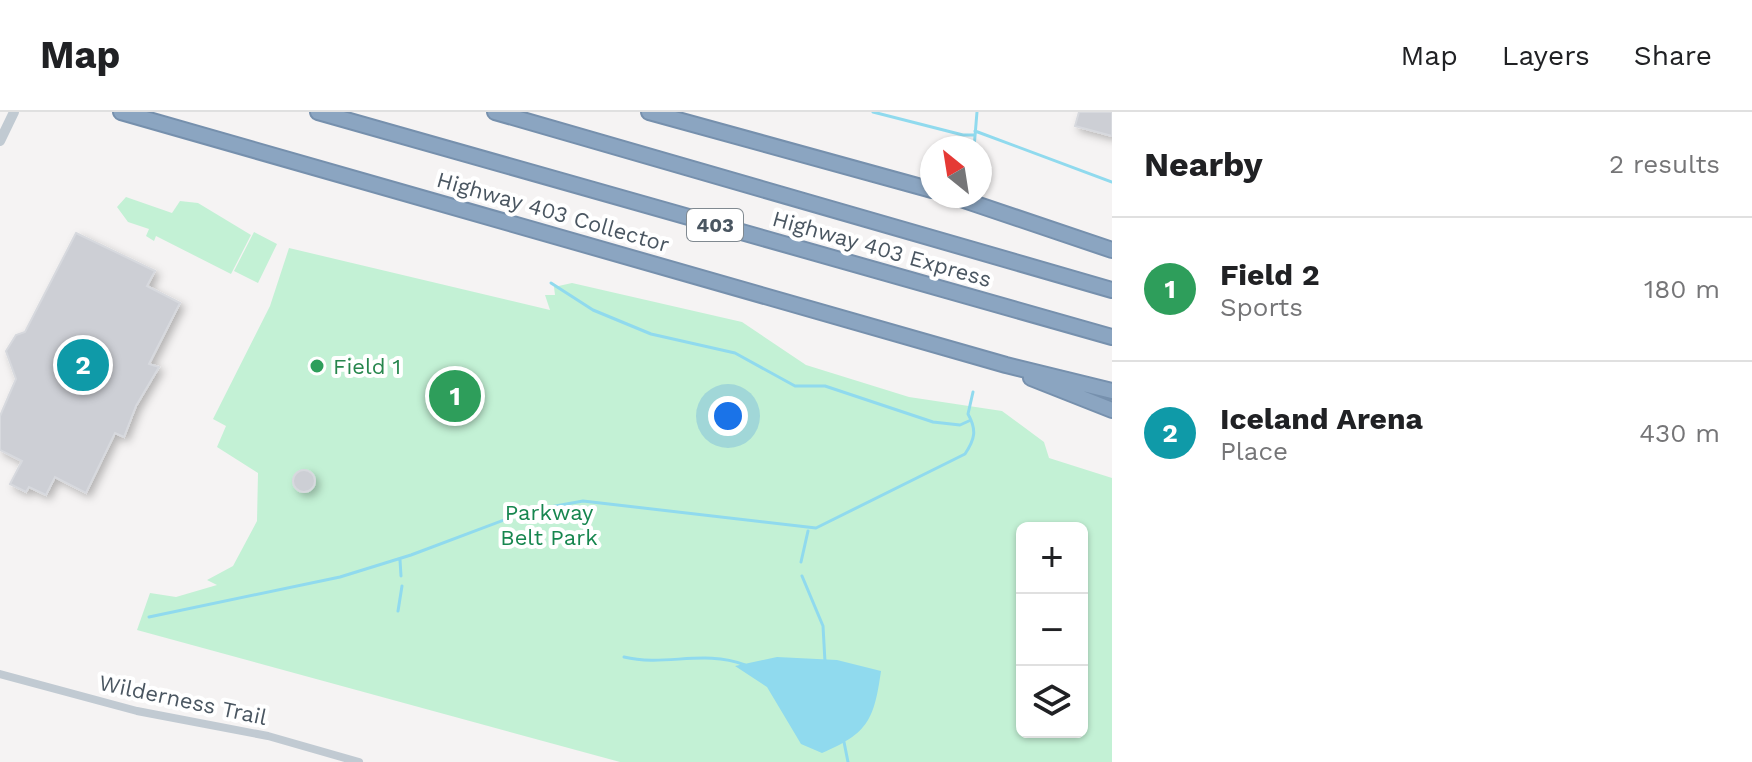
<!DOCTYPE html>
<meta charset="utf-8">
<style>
:root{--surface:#fff;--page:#f6f6f6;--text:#202124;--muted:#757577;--line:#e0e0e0;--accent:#0f766e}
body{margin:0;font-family:"Work Sans",sans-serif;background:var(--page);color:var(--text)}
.controls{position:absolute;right:24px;bottom:24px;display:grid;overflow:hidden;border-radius:12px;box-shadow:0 2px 6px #0004}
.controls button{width:72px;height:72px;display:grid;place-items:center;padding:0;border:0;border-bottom:2px solid var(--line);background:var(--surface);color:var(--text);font:40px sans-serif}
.compass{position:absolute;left:920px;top:24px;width:72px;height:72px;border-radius:50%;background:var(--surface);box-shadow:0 2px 6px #0004;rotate:330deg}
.you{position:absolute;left:728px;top:304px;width:28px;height:28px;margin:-20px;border:6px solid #fff;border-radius:50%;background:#1a73e8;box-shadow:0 0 0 12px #1a73e833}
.badge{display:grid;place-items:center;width:52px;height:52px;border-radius:50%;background:var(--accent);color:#fff;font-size:26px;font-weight:700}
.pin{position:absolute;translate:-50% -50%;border:4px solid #fff;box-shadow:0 2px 8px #0006}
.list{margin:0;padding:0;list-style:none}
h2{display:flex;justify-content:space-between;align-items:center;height:104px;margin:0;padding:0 32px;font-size:34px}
h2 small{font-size:26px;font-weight:400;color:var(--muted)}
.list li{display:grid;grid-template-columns:52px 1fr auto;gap:24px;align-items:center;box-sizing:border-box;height:144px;padding:0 32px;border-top:2px solid var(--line)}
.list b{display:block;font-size:30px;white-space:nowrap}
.list p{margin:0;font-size:26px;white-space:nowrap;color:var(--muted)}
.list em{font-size:26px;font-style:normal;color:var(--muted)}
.icon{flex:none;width:44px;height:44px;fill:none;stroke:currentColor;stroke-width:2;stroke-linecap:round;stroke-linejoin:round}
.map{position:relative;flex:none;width:1112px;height:650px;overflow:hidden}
header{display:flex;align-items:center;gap:48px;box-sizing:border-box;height:112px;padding:0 40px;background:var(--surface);border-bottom:2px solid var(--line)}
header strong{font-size:38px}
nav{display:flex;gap:44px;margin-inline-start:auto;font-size:28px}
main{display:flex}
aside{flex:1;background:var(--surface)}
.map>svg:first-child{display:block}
.green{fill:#c3f1d5;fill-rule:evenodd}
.water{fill:#90daee}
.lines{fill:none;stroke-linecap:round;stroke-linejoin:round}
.stream{stroke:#90daee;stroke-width:3}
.building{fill:#cdcfd5;stroke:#d7d9de;stroke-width:2;filter:url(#shadow)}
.motorway-casing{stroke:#7690ad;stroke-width:18}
.minor{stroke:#c1cad2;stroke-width:8}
.tertiary{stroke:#c1cad2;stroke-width:10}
.motorway{stroke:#8ba5c1;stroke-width:14}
.leisure-dot{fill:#2e9e5b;stroke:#fff;stroke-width:3}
.labels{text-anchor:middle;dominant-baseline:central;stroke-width:8;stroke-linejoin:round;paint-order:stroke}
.shield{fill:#fff;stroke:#808990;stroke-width:2}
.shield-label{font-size:20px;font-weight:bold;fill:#4a5661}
.street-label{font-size:22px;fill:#4a5661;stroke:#fff}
.leisure-label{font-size:22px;fill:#27864d;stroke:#fff;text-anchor:start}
.park-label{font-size:22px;fill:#17864f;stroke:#fff}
</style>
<header>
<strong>Map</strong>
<nav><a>Map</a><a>Layers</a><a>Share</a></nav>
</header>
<main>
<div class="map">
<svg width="1112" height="650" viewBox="0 0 1112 650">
<defs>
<filter id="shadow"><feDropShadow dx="4" dy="4" stdDeviation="4" flood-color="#0004"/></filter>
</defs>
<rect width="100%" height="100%" fill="#f5f3f3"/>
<path class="green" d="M126,85L172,101L180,89L198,91L251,123L231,162L156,124L154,129L146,124L149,117L128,110L117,95Z
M254,120L277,132L258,171L234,159Z
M289,136L550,198L545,183H555L554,175L572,171L742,210L806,253L909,285L1002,299L1044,330L1049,346L1112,366V650H620L137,518L150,481L176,485L217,473L207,468L233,454L257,409L258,361L217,335L226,314L213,307L270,194ZM1022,416H1082V620H1022Z"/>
<path class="water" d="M777,545L837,548L881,559C874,607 869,621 822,641L801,632L767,575L735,554Z"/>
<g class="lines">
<path class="stream" d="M873,0L963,23H975
M975,19L1112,70
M974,36L977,0
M551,171L593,198L651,222L735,241L795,274H825L933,310L960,313L971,308
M400,448L401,464
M801,450L808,419
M802,464L823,514L825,550
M398,499L402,474
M149,505L340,465L411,443L528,399L583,389L816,416L965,342C975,327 977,318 968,302L973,280
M624,545C665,555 704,537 745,553
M844,630L848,650"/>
</g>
<path class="building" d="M1079,0H1112V24L1075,14Z
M76,121L155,159L147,174L180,191L149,252L159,255L136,294L124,325L115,321L86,381L55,365L46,383L29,375L26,380L10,372L22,349L0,338V304L16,267L6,239L16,223L25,220Z
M293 369a11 11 0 1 1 22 0a11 11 0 1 1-22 0Z"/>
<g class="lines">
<defs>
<path id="motorway" d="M121,0L1006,253L1112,279
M318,0L1112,225
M495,0L1112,178
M649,0L932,78
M952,84L1112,138
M1031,266L1112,298"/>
</defs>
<use href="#motorway" class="motorway-casing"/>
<path class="minor" d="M0,562L137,599L268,624L359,650"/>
<path class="tertiary" d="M0,29L14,0"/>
<use href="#motorway" class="motorway"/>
</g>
<circle class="leisure-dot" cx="317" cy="254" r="8"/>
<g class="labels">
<rect class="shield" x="687" y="97" width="56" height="32" rx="6"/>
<g class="shield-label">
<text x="715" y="113">403</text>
</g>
<g class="street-label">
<text transform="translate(553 100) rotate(16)">Highway 403 Collector</text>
<text transform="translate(882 137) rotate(16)">Highway 403 Express</text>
<text transform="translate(183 588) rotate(12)">Wilderness Trail</text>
</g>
<g class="leisure-label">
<text x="333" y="254">Field 1</text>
</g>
<g class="park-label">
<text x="549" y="400">Parkway<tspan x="549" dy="25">Belt Park</tspan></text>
</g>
</g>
</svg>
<div class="controls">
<button>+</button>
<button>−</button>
<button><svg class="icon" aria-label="layers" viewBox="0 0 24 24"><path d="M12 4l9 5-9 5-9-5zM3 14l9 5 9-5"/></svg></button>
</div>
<svg class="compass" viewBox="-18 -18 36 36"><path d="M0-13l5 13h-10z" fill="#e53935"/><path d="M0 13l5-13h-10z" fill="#757577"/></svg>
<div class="you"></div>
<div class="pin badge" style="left:455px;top:284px;background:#2e9e5b">1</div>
<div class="pin badge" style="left:83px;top:253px;background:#0f9aa8">2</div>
</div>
<aside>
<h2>Nearby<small>2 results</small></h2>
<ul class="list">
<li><span class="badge" style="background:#2e9e5b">1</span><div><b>Field 2</b><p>Sports</p></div><em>180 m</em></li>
<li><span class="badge" style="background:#0f9aa8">2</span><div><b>Iceland Arena</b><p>Place</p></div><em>430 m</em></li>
</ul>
</aside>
</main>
